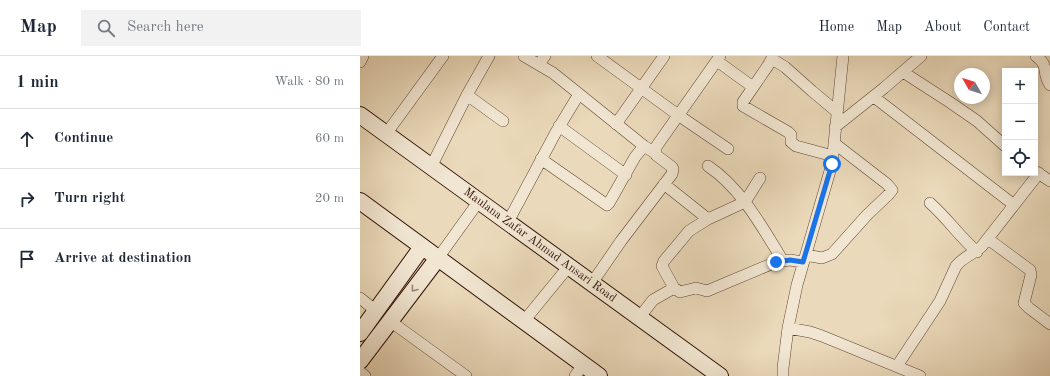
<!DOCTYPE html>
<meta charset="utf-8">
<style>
:root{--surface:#fff;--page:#f2f2f3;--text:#1f2937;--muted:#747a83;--line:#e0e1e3}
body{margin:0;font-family:"Old Standard TT",serif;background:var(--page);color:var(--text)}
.controls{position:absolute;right:12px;top:12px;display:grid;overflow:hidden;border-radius:0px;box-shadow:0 2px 10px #0003}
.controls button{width:36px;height:36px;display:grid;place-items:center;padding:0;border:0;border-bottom:1px solid var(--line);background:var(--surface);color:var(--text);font:20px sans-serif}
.compass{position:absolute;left:594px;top:12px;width:36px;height:36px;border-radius:50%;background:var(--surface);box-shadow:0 2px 10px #0003;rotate:309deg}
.stop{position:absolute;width:12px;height:12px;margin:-9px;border:3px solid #1a73e8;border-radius:50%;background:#fff}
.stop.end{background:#1a73e8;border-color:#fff;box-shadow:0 1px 4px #0008}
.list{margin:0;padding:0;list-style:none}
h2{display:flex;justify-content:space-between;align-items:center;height:52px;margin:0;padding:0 16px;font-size:17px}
h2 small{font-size:13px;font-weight:400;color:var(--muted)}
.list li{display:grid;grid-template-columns:26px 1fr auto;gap:12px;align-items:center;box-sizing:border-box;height:60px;padding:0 16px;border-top:1px solid var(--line)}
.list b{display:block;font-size:15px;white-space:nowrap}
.list em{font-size:13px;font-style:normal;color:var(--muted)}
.icon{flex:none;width:22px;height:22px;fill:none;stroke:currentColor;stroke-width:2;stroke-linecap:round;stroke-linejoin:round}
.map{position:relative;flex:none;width:690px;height:320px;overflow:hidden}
header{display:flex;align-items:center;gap:24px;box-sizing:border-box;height:56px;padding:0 20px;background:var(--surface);border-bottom:1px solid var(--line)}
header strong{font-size:19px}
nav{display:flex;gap:22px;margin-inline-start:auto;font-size:14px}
.search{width:280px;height:36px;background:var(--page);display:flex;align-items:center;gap:10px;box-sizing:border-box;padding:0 14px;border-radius:0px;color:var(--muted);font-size:15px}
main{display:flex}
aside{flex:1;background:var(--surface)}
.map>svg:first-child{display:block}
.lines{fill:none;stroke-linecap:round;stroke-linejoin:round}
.street-casing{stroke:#604332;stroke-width:12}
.secondary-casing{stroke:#321105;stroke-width:18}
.street{stroke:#f1e6d2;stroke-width:11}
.secondary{stroke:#f1e6d2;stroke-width:16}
.oneway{stroke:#9b8676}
.route{stroke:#1a73e8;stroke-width:5}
.labels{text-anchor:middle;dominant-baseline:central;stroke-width:3.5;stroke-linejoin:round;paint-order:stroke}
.street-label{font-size:12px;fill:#321105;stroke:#f1e6d2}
</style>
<header>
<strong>Map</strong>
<div class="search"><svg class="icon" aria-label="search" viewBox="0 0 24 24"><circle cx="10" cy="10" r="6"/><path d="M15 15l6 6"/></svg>Search here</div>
<nav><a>Home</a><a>Map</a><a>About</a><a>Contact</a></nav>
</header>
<main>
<aside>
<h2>1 min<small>Walk · 80 m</small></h2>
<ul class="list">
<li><svg class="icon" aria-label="ahead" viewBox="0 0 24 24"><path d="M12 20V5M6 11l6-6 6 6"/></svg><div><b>Continue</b></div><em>60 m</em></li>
<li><svg class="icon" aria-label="right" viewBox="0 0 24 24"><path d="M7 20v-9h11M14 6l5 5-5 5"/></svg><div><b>Turn right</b></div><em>20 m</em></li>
<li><svg class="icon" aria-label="arrive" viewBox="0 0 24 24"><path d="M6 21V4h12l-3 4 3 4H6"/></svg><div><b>Arrive at destination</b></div></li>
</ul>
</aside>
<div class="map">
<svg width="690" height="320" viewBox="0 0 690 320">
<rect width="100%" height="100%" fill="#ead9ba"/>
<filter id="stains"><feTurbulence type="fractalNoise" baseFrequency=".005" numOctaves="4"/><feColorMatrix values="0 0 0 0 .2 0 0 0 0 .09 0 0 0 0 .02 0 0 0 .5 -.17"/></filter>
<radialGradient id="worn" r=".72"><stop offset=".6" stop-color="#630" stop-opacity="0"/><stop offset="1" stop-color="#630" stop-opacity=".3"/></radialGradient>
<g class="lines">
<defs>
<path id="street" d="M164,0L193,17L284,90L295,97
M237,0L318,59L368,93
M413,0L409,8L383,46V50L428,76L431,79V86L436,90L473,100
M676,0C690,10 681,15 690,29
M412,3L425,11L452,35L477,56
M357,5L393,31
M0,6L3,0
M179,8L185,0
M543,16L591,47L617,65L645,90
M107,39L143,65
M514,41L654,149
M256,68L304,0
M199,70L266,119
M475,71L524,32L561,0
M26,78L83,0
M181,103L247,149L249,147L275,101L284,90
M348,110C382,133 402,171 423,205
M71,111L107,39L129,0
M675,115L690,125
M400,122L385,146L348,163L329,175L304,205L302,210L314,232L320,236L336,232L347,235L416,206L430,204L443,206
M304,128L348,163
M570,147C587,162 600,181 617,196
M148,166L196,76L219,38
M628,183L670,214L671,219L664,247L669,252L690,268
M446,199L462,202L472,198L507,159L528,139L532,134L527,128L474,87
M78,202L119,145
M232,227L261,185L312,118L313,113L312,111L296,99V91L360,0
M0,242L16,255
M279,262L293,244L314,232
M30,265L106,320
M164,265L209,210
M428,272L450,276L462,280L560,320
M537,310L580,245L596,210C603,201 614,198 622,190L679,117
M0,316L5,320
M215,320L223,309
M423,320V312L428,272L437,229L472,108L483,0"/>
<g id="secondary">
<path id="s1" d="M0,59L360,320"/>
<path d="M0,145L239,320"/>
<path d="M0,277L62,191"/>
<path d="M0,305L78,202"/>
</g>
</defs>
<use href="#street" class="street-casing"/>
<use href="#secondary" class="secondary-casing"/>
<use href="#street" class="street"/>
<use href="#secondary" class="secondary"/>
</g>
<defs><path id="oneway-chevron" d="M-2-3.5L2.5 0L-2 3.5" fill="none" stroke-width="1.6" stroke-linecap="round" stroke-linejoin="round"/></defs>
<use class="oneway" href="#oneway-chevron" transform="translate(54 233) rotate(127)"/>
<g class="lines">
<path class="route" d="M416,206L430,204L443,206L472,108"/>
</g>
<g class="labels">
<g class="street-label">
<text stroke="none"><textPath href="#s1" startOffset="222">Maulana Zafar Ahmad Ansari Road</textPath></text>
</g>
</g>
<rect width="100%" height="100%" filter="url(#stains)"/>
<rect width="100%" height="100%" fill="url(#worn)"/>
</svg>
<div class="controls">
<button>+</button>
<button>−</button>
<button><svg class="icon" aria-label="locate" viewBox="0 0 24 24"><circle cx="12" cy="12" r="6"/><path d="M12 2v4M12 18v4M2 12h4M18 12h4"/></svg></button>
</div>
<svg class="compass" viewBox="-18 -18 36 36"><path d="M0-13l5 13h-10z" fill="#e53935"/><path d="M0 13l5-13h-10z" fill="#747a83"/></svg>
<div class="stop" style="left:472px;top:108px"></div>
<div class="stop end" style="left:416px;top:206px"></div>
</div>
</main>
